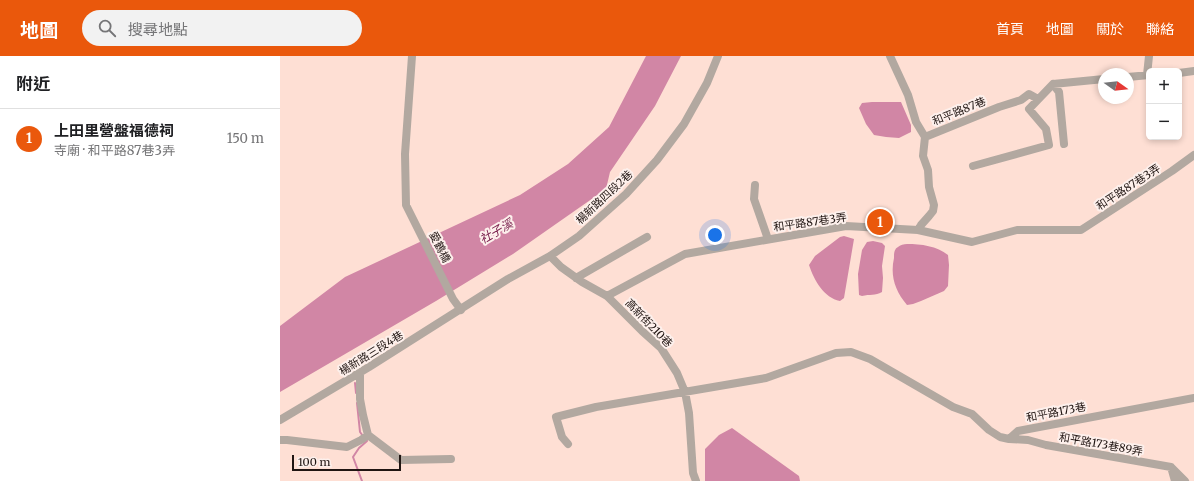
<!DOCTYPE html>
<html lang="zh-TW">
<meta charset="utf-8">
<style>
:root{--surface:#fff;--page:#f2f2f2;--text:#202124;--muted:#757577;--line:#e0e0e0;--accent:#ea580c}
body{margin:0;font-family:Merriweather,"Noto Sans TC",serif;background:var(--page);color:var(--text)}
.controls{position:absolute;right:12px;top:12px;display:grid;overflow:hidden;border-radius:6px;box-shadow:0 2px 6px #0003}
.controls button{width:36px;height:36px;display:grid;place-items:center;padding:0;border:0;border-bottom:1px solid var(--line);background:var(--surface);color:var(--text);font:20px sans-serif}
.compass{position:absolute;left:818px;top:12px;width:36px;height:36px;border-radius:50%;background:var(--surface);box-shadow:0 2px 6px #0003;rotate:105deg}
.scale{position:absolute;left:12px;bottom:10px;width:109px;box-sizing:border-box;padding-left:4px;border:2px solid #201512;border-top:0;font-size:11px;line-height:14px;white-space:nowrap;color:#201512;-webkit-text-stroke:3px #fdf0ec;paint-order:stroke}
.you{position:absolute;left:435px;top:179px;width:14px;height:14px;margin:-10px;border:3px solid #fff;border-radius:50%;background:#1a73e8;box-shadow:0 0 0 6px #1a73e833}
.badge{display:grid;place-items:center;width:26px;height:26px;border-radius:50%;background:var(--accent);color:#fff;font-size:13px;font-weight:700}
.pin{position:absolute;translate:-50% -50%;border:2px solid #fff;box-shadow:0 1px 4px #0006}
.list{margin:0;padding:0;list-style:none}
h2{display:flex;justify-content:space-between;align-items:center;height:52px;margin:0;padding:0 16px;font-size:17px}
h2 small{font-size:13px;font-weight:400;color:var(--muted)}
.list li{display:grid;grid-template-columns:26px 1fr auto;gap:12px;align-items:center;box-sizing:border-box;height:60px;padding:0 16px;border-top:1px solid var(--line)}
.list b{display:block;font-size:15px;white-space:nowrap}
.list p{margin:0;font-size:13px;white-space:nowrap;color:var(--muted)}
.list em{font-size:13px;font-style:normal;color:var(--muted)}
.icon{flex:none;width:22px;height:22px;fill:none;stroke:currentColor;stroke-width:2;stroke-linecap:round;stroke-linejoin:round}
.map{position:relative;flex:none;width:914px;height:425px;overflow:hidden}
header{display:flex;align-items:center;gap:24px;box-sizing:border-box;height:56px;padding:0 20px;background:var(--accent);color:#fff}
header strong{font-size:19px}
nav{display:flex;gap:22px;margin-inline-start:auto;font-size:14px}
.search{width:280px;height:36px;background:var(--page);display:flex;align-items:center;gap:10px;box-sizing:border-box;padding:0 14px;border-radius:22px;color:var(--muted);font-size:15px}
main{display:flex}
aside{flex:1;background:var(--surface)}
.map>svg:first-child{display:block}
.water{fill:#d186a5}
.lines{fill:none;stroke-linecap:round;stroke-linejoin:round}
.stream{stroke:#d186a5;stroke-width:2}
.minor{stroke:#b2a8a0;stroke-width:8}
.labels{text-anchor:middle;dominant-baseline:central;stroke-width:4;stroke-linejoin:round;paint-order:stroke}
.street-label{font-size:11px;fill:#201512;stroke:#fdf0ec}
.water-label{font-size:12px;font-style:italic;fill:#7a214e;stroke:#fdf0ec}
</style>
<header>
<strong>地圖</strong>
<div class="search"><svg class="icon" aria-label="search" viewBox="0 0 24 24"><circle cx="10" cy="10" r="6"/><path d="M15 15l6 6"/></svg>搜尋地點</div>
<nav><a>首頁</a><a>地圖</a><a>關於</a><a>聯絡</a></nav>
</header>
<main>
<aside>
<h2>附近<small></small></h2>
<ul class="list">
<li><span class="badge">1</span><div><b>上田里營盤福德祠</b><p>寺廟 · 和平路87巷3弄</p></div><em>150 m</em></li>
</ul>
</aside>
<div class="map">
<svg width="914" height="425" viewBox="0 0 914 425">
<rect width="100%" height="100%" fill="#fedfd4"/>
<path class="water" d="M366,0H401L375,50L330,116L326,133L233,198L156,245L0,336V270L65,221L240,139L288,108L329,71Z
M592,46H621L631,69V76L619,82L606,81L594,79L586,68L579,52L582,47Z
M564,180L574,183L564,242L560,245C544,242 534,224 529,209L535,200L560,181Z
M593,185L602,187L605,190L602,210L603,222L602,236C595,240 590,238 582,240L579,239L578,218L582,194L587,186Z
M627,188C641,188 657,190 668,199L669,209L668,230L664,235L641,245L633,248L627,249C615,235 610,220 614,202C614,198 614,193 618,191C620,189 624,188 627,188Z
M452,372L519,420L520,425H425V393L439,379Z"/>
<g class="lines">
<path class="stream" d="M75,327L76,337
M77,347L80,376L83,380
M82,425L73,401L79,392L87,385L86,384"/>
<path class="minor" d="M132,0L125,98L126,149L173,243L181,254
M610,0L628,39L636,66L645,81L719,51L741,44L749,38L758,43
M899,17L914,15
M867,19L869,0
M848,21L869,19
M784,88L779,36L773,28L824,23
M693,110L769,89L766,73L749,53L773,28
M475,129L474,143L488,183
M638,174L641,169L649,160L653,155L654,149L649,131L648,114L643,100L645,81
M270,200L281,211L302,226L327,240L362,275L381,292L397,317L405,336L409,357L413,417L416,425
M296,222L367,181
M327,240L405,198L566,170L638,174L692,186L737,174H801L892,115L914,99
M80,317V343L83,359L88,379L121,404L171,403
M0,364L89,311L228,223L270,200L299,180L346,138L377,104L404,68L427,27L438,0
M729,383L748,384L766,389L891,411L905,425
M0,384H7L67,391L81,384L88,379
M288,388L282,381L276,361L316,351L486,322L556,297L571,296L590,303L673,351L692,358L709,374L720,381L729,383L738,375L914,342
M891,411L895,425"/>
</g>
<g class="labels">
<g class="street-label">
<text transform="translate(679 55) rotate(-22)">和平路87巷</text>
<text transform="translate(848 131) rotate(-33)">和平路87巷3弄</text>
<text transform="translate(324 141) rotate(-43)">楊新路四段2巷</text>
<text transform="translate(530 166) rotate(-8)">和平路87巷3弄</text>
<text transform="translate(160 191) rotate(63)">愛鶴橋</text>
<text transform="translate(369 267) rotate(46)">高新街210巷</text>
<text transform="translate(91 297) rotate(-32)">楊新路三段4巷</text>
<text transform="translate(776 356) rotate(-11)">和平路173巷</text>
<text transform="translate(821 388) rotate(10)">和平路173巷89弄</text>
</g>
<g class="water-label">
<text transform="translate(216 175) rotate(-30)">社子溪</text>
</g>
</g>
</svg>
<div class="controls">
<button>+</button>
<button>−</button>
</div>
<svg class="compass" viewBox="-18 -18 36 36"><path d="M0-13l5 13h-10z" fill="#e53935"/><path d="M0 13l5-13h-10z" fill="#757577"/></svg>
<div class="scale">100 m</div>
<div class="you"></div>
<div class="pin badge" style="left:600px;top:166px">1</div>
</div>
</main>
